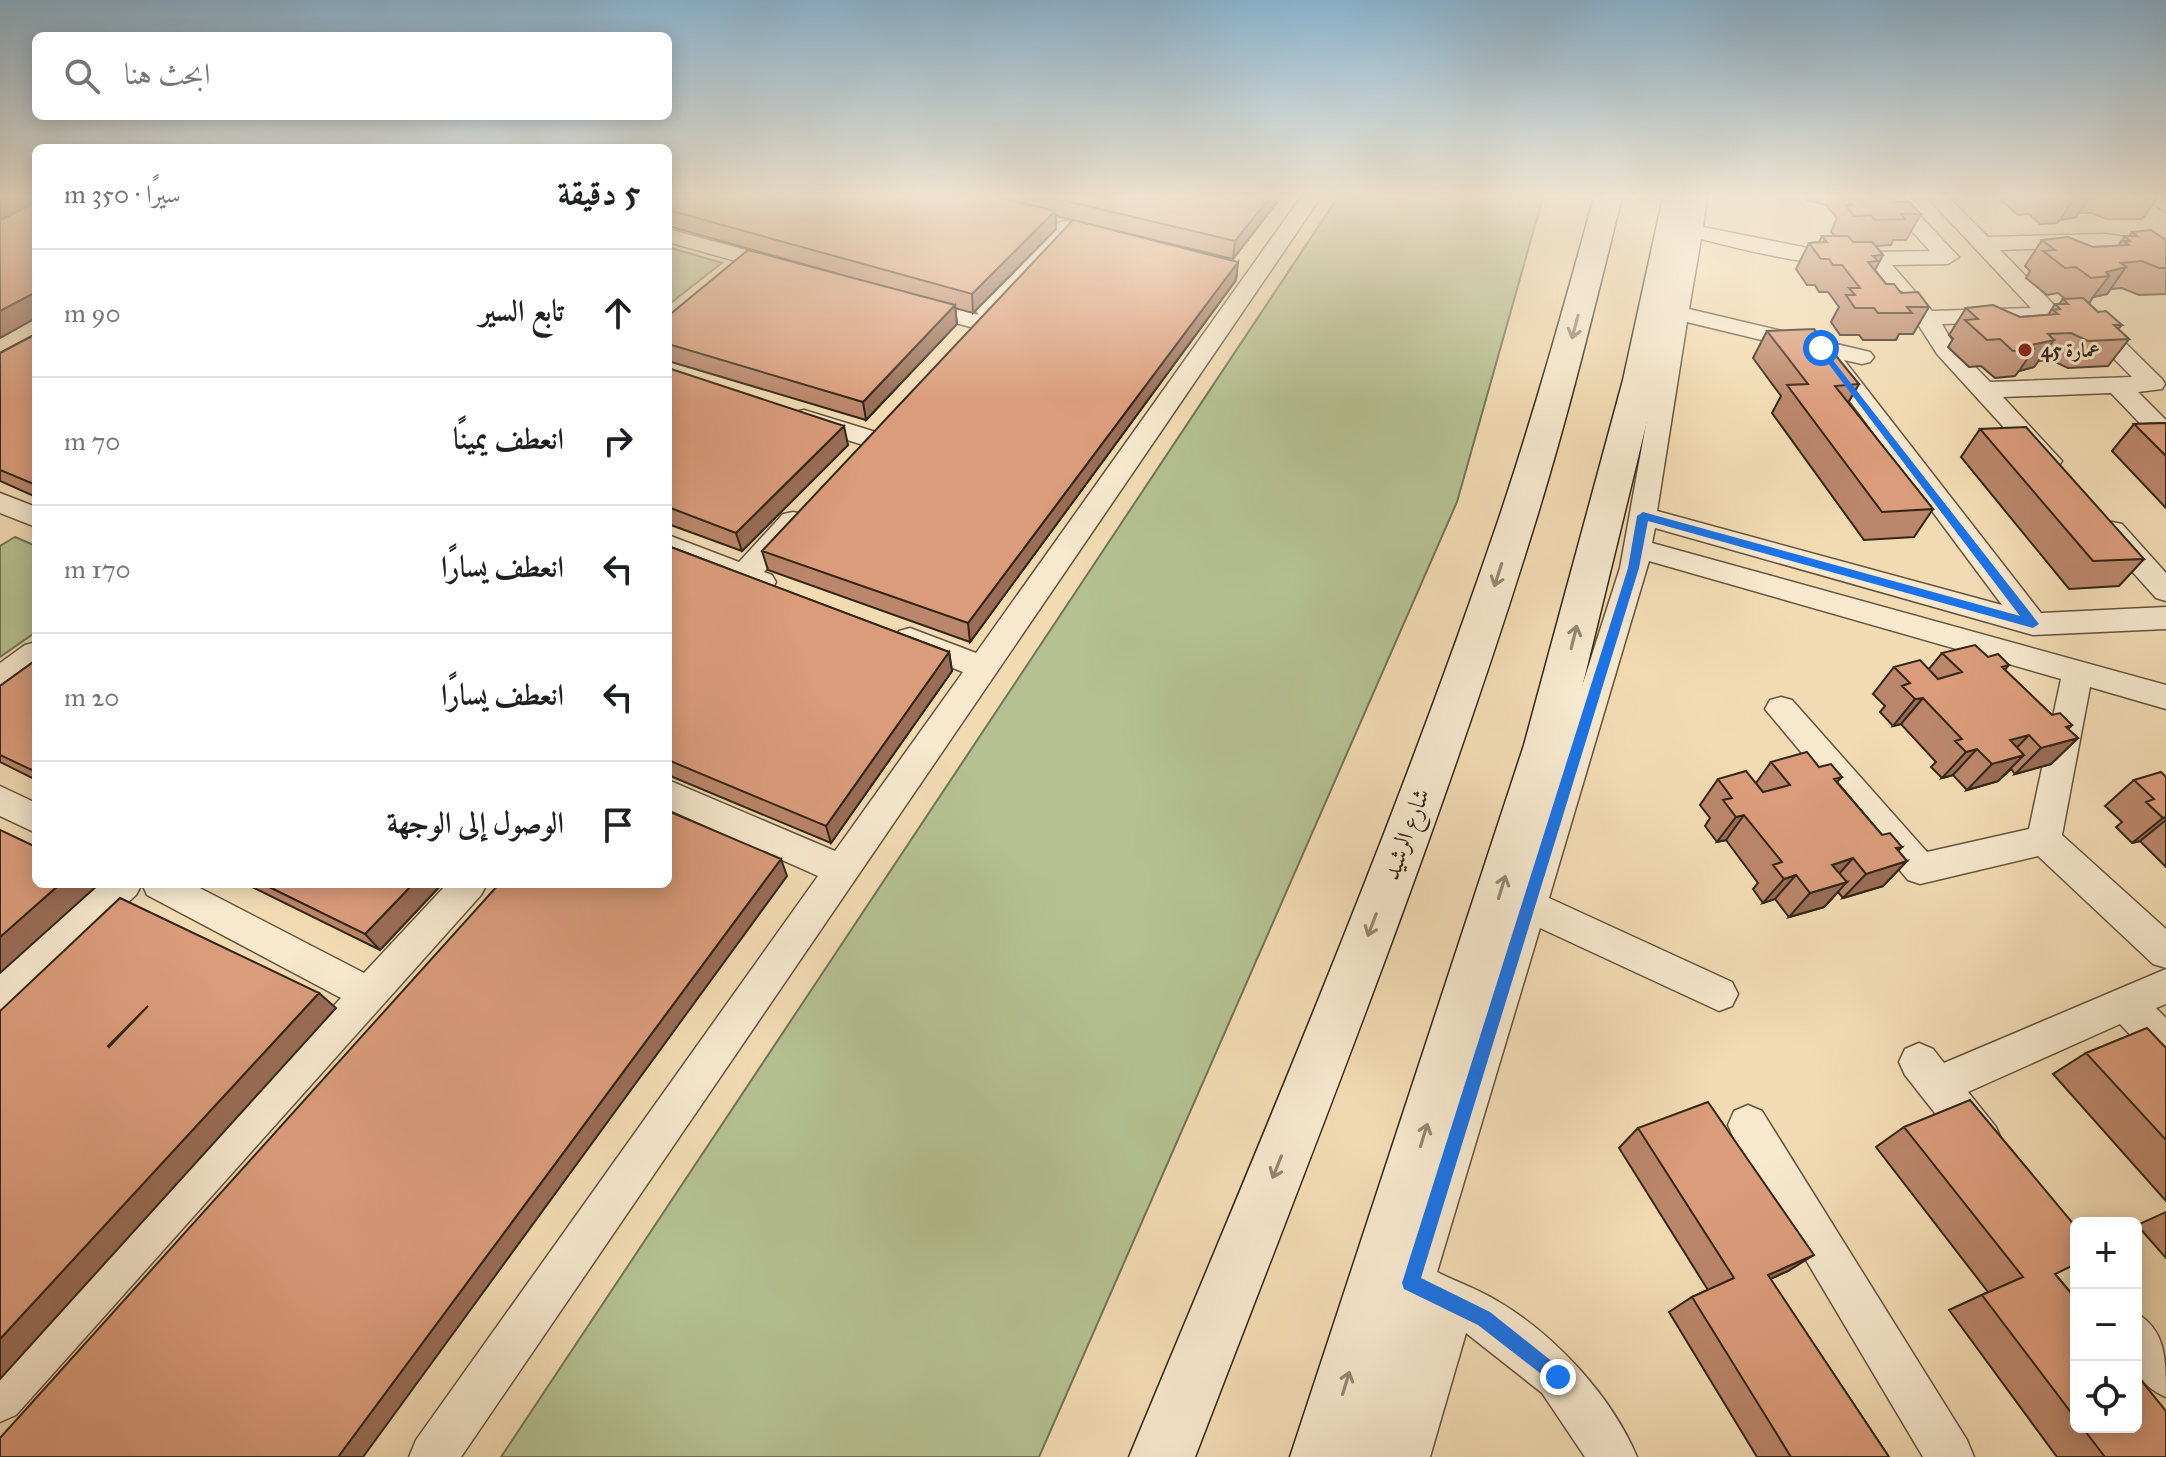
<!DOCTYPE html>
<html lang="ar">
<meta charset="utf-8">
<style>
:root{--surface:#fff;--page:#f6f6f6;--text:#202124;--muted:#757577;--line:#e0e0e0}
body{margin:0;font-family:"IM FELL Great Primer",Amiri,serif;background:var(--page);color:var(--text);direction:rtl}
.controls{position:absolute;right:24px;bottom:24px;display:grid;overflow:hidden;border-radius:12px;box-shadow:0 4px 20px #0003}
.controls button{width:72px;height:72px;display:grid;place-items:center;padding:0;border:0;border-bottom:2px solid var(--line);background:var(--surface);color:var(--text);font:40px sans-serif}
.stop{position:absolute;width:24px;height:24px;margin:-18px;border:6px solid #1a73e8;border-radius:50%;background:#fff}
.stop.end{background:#1a73e8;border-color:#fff;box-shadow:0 2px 8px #0008}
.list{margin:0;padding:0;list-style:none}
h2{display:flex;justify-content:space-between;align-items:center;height:104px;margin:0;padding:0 32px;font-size:34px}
h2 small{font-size:26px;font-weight:400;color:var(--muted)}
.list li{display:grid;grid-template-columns:52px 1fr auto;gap:24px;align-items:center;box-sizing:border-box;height:128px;padding:0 32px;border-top:2px solid var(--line)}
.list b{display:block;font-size:30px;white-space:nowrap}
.list em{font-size:26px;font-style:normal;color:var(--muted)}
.icon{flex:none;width:44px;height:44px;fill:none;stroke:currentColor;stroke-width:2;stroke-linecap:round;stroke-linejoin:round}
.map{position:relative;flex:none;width:2166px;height:1457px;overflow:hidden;direction:ltr}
.search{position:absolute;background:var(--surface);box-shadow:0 4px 20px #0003;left:32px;top:32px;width:640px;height:88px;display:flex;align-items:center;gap:20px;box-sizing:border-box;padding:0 28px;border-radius:12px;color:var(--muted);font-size:30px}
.panel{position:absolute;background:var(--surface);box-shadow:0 4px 20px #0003;left:32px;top:144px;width:640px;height:744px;border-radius:12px;direction:rtl}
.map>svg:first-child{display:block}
.green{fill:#b5c191;stroke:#747454;stroke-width:2}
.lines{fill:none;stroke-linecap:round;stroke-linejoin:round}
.street-casing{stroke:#63533d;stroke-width:3}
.secondary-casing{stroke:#332616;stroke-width:3}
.street{fill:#f7e8ce;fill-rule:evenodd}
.secondary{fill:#f7e8ce;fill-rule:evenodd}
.wall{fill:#bb866a;stroke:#332616;stroke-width:2}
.shaded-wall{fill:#996d56;stroke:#332616;stroke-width:2}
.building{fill:#da9c7b;stroke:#332616;stroke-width:2;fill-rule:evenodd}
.oneway{stroke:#958772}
.route{fill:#1a73e8}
.poi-dot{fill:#8f2418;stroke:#f7e8ce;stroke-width:3}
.labels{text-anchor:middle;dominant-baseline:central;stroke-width:6;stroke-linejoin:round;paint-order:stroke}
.far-poi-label{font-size:20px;font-weight:bold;fill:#332616;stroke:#f7e8ce;text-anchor:start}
.street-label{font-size:24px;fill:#332616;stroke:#f7e8ce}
</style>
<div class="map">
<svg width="2166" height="1457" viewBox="0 0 2166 1457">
<rect width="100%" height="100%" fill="#f2dbb3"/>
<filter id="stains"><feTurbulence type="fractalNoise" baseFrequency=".0025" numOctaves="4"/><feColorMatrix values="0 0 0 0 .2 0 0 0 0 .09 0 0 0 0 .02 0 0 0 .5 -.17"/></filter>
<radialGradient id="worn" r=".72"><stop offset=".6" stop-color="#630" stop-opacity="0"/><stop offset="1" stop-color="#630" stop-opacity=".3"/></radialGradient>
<path class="green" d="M1338,197H1543L1457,502L1039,1457H501Z
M668,247L722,263L668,305Z
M15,537L36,546V632L0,657V546Z"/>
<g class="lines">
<defs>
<path id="street" d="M1301,197H1321L461,1457H409L416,1440L818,876L668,809V780L835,851L963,672L899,647L895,639L899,631L910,628L976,653Z
M1687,197H1707L1703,227L1818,250L1844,251L1855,258C1840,276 1726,245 1701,239L1689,309L1870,352L1874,357L1870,362L1862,364L1844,360L2041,613L2166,607V629L2033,635L1655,528L1652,543L2166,685V709L2090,687L2062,835L2166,929V968L2153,964L2038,856L1920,884L1908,880L1765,709L1770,700L1781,697L1792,700L1927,852L2029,829L2061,679L1649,561L1549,898L1732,982L1738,994L1732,1006L1719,1011L1540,928L1437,1272C1457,1282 1480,1290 1499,1302C1555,1335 1612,1397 1637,1457H1585L1542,1393L1466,1333L1430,1457H1382L1425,1313L1382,1457H1334L1620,568ZM1687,322L1819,354L1817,357L1821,362L2002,605L1657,511Z
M1881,197H1902L1959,257L1948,264L1892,265L1932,311L2031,308L1927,197H1948L1988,237L2105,234L2166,243V257L2105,246L2000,250L2056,307L2090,308L2162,379L2165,384L2162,389L2138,392L2166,420V443L2157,441L2111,393L2003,397L2062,461L2058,467L2049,469L2040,467L1937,354L1916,321L1864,259L1875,252L1930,251ZM2076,320L2132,377L1990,382L1954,345L1942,324Z
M2142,197H2166V212Z
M1065,221L1072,223L1076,227L1072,231L996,316L987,318L990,322L986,327L978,329L907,310L904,305L907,300L915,298L979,315L976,311L980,306L1058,223Z
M668,229L790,262L793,267L782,274L668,242Z
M804,410L879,433L883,439L879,445L870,447L795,424L791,418L795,412Z
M0,493L36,507V527L0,513Z
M793,512L803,514L807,521L764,572L772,575L776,582L772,589L762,592L752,589L668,556V535L739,562L783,514Z
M2112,522L2122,524L2166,573V601L2156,598L2102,538L2098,531L2102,524Z
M36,642V669L11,687L0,691V663L25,645Z
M0,786L36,803V833L0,816Z
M99,884H192L364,973L447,884H487L481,895L16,1415L0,1422V1365L341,998L147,895L142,884L136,895L13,1009L0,1014V973Z
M2166,969V1004L2156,1008L2166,1018V1063L2152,1058L2120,1024L1968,1092L1996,1127L2002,1141L1996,1155L1982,1161L1968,1155L1905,1075L1899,1062L1905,1049L1919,1043L1933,1049L1944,1063Z
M1748,1105L1762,1111L1967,1440L1974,1457H1923L1734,1139L1728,1125L1734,1111Z
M2136,1313C2166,1330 2166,1359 2166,1397C2126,1380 2136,1350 2136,1313Z"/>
<path id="secondary" d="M1594,197H1622C1595,305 1569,414 1536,520C1438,838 1314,1147 1195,1457H1129C1258,1147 1390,839 1498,521C1534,414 1564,306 1594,197Z
M1663,197H1691L1657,380L1568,745L1356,1457H1290L1524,745L1623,380Z"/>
</defs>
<use href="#street" class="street-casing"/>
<use href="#secondary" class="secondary-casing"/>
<use href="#street" class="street"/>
<use href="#secondary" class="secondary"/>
</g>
<path class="wall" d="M668,197H1281L1233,259L1056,216V229L973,313L955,308L957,324L866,420L668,361V316L835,273L668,226Z
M1804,197H1889L1894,202L1921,214L1906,240H1893L1891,245L1876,246L1883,255L1875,270L1886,284L1929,307L1913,334H1899L1896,340H1863L1859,335H1840L1831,322L1839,307L1828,292H1819L1815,285H1807L1796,269L1809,243L1819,242L1822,236H1835L1831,232L1837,218L1826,205L1807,200Z
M2003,197H2158L2142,219H2106L2092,213H2079L2076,217L2060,220L2057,223L2040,224L2029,214L2018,215L2001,200Z
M2132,232L2166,240V294L2139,295L2122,288L2111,289L2107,294L2093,297L2090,302L2088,303L2098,312L2122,325L2118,329L2129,339L2108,366L2068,368L2051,360L2038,361L2034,367L2019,371L2015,376L1995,378L1981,366L1969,367L1948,347L1953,339L1949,335L1966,308L2020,317L2048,315L2055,304H2059L2063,299H2065L2058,293L2047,295L2026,278L2030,271L2025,266L2042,240L2093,247L2118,246L2125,236H2129Z
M1238,262L1236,280L970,642L768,570L762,551Z
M1767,331L1859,384L1848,403L1933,509L1914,537L1864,540L1772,413L1781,396L1753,358Z
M36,334V497L0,481V353Z
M668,368L848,445L742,551L668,524Z
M2166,423V508L2112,451L2134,424Z
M1980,429L2144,559L2119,586L2069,589L1961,457Z
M668,546L949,652L952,671L831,843L668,775Z
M1942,653L1988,657L2009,665L2005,670L2052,715L2072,725L2068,729L2078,738L2051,764L2015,774L2011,769L1998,781L1967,790L1953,775L1942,778L1931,767L1936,762L1901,724L1893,726L1880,712L1885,706L1873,694L1894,667L1929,669Z
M36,660V780L0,762V686Z
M1771,762L1819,767L1842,777L1837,782L1882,835L1907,861L1883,886L1843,898L1838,892L1824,907L1789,917L1775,899L1763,903L1753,889L1758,883L1726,840L1717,842L1705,826L1710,818L1700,805L1718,779L1756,783Z
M2166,777V867L2140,841L2132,843L2116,827L2122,822L2105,806L2134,780Z
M246,884H442L380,950Z
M2166,1048V1201L2053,1074L2086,1053Z
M1904,1127L2055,1274L2076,1299V1427H2136L2166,1457H2057L1949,1310L1988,1292L1876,1147Z
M1638,1128L1788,1271L1770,1279L1889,1457H1757L1669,1312L1692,1297L1708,1290L1619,1148Z
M2166,1212V1258L2137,1225Z"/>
<path class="shaded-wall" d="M8,197H36V207L0,224V200Z
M1270,197H1281L1233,259L1235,241Z
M2075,197H2090L2076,217L2060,220Z
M1055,211L1056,229L973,313L972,294Z
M1238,262L1236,280L970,642L968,623Z
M2126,267L2107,294L2093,297L2109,276L2106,272Z
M36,292V318L0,338V311Z
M955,305L957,324L866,420L863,402Z
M2054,340L2034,367L2019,371L2034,349L2031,345Z
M844,426L848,445L742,551L736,533Z
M949,652L952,671L831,843L826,826Z
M1923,698L1901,724L1893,726L1915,699Z
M2072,725L2052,745L2078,738L2051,764L2015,774L2041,748L2066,727Z
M2029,735L2004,761L2024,755L1998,781L1967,790L1992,764L2010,740Z
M1977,749L1953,775L1942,778L1966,752Z
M1744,815L1726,840L1717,842L1736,817Z
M2166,817V820L2140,841L2132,843L2163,818Z
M1902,847L1880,869L1907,861L1883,886L1843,898L1866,874L1896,848Z
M1853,858L1831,883L1832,865Z
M781,859L787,876L363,1457H338Z
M1796,875L1775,899L1763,903L1784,879Z
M1847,882L1824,907L1789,917L1810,893Z
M60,884H99L0,973V937Z
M413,884H442L380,950L365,934Z
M319,993L336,1008L0,1379V1339Z
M1814,1255L1788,1271L1743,1291L1768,1275Z"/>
<path class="building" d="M668,197H998L1055,211L972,294L668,210Z
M1049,197H1270L1235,241Z
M1855,197H1889L1894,202H1909L1921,214H1901L1905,219L1875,220L1871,215L1854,216L1845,205H1852L1847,199H1857Z
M36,202V292L0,311V220Z
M1073,220L1238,262L968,623L762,551Z
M2151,230L2166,240V268H2159L2142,261L2121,263L2126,267L2106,272L2109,276L2091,278L2076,267L2065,268L2043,251L2055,250L2042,240L2068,237L2093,247L2129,245L2123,241H2130L2125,236H2137L2132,232Z
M1822,236H1848L1853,242H1872L1883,255L1873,256L1878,261L1868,262L1886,284H1894L1901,293L1918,292L1929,307H1907L1912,313H1878L1874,308H1855L1846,295H1855L1849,288H1860L1842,265H1833L1829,259H1821L1809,243L1827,242Z
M748,250L955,305L863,402L668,344V316Z
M2083,298L2098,312L2106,311L2122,325H2114L2129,339L2088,341L2071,333L2048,334L2054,340L2031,345L2034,349L2013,351L2000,339L1987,340L1965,320L1978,319L1966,308L1993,305L2020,317L2058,314L2053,310L2060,309L2055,304H2068L2063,299Z
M1814,329L1859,384L1835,386L1933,509L1882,512L1787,385L1808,384L1767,331Z
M36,334V485L0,470V353Z
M668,368L844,426L736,533L668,507Z
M2166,423V456L2134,424Z
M2026,427L2144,559L2093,561L1980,429Z
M668,546L949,652L826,826L668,760Z
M1975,645L1988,657L1998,654L2009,665L2002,667L2052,715L2060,713L2072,725L2066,727L2078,738L2041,748L2029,735L2010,740L2024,755L1992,764L1977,749L1966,752L1955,741L1962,739L1923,698L1915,699L1902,686L1910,683L1894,667L1920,660L1938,679L1962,672L1942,653Z
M36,660V772L0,755V686Z
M1807,752L1819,767L1831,764L1842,777L1834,779L1882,835L1890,833L1902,847L1896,848L1907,861L1866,874L1853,858L1832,865L1847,882L1810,893L1796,875L1784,879L1773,865L1782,862L1744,815L1736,817L1723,800L1732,798L1718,779L1746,771L1763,792L1790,785L1771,762Z
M2161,772L2166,777V817L2163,818L2146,802L2154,799L2134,780Z
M668,811L781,859L338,1457H0V1438L499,884H668Z
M0,830L36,847V884H60L0,937Z
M263,884H413L365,934Z
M120,898L319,993L0,1339V1011ZM148,1006L109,1047L108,1046Z
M2147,1028L2166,1048V1140L2086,1053Z
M1970,1100L2076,1227V1264L2055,1274L2076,1299V1419L1982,1295L2023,1277L1904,1127Z
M1708,1102L1814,1255L1768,1275L1889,1457H1791L1692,1297L1734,1278L1638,1128Z
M2136,1374L2166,1411V1457H2105L2082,1427H2136Z"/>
<defs><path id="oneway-shaft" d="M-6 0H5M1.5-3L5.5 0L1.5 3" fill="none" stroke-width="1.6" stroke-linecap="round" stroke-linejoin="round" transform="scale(2)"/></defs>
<g class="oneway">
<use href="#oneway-shaft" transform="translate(1575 327) rotate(105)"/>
<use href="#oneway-shaft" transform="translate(1498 575) rotate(108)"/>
<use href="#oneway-shaft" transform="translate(1574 637) rotate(-76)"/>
<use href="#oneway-shaft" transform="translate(1502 887) rotate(-73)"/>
<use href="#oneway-shaft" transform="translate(1372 925) rotate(111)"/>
<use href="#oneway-shaft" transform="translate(1424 1135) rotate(-73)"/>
<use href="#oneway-shaft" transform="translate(1277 1167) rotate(112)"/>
<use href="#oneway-shaft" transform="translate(1346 1383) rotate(-73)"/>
</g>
<linearGradient id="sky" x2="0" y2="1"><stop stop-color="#8ab6d4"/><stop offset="0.49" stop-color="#f9efdd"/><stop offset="1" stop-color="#f9efdd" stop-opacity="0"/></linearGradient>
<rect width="2166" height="401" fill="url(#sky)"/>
<path class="route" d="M1821,345L2039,624L2033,628L1648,521L1639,568L1421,1278L1490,1312L1564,1371L1567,1377L1564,1384L1558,1387L1478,1325L1404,1289L1402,1283L1628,568L1637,516L1643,512L2020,616L1818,350Z"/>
<circle class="poi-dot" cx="2025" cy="350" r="8"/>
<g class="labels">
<g class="far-poi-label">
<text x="2041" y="350">عمارة 45</text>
</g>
<g class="street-label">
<text transform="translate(1406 834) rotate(-70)">شارع الرشيد</text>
</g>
</g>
<rect width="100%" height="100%" filter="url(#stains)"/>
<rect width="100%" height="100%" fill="url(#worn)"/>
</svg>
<div class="controls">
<button>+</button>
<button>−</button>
<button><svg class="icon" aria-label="locate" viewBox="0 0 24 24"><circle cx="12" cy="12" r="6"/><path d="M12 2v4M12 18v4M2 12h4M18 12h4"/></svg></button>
</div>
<div class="stop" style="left:1821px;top:348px"></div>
<div class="stop end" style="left:1558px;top:1377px"></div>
<div class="search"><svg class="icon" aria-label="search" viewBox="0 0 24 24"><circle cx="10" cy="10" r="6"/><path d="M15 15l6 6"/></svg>ابحث هنا</div>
<section class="panel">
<h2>5 دقيقة<small>سيرًا · 350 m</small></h2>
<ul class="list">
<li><svg class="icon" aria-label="ahead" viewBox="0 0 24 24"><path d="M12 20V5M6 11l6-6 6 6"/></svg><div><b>تابع السير</b></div><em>90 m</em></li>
<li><svg class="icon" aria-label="right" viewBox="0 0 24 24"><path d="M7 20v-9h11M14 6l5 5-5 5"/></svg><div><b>انعطف يمينًا</b></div><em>70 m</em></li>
<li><svg class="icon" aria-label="left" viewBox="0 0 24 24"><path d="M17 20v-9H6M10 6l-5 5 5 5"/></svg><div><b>انعطف يسارًا</b></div><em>170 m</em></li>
<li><svg class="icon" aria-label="left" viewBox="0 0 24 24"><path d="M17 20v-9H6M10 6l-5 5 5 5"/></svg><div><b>انعطف يسارًا</b></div><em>20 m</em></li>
<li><svg class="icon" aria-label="arrive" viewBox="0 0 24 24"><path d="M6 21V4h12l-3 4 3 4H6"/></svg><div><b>الوصول إلى الوجهة</b></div></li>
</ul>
</section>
</div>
